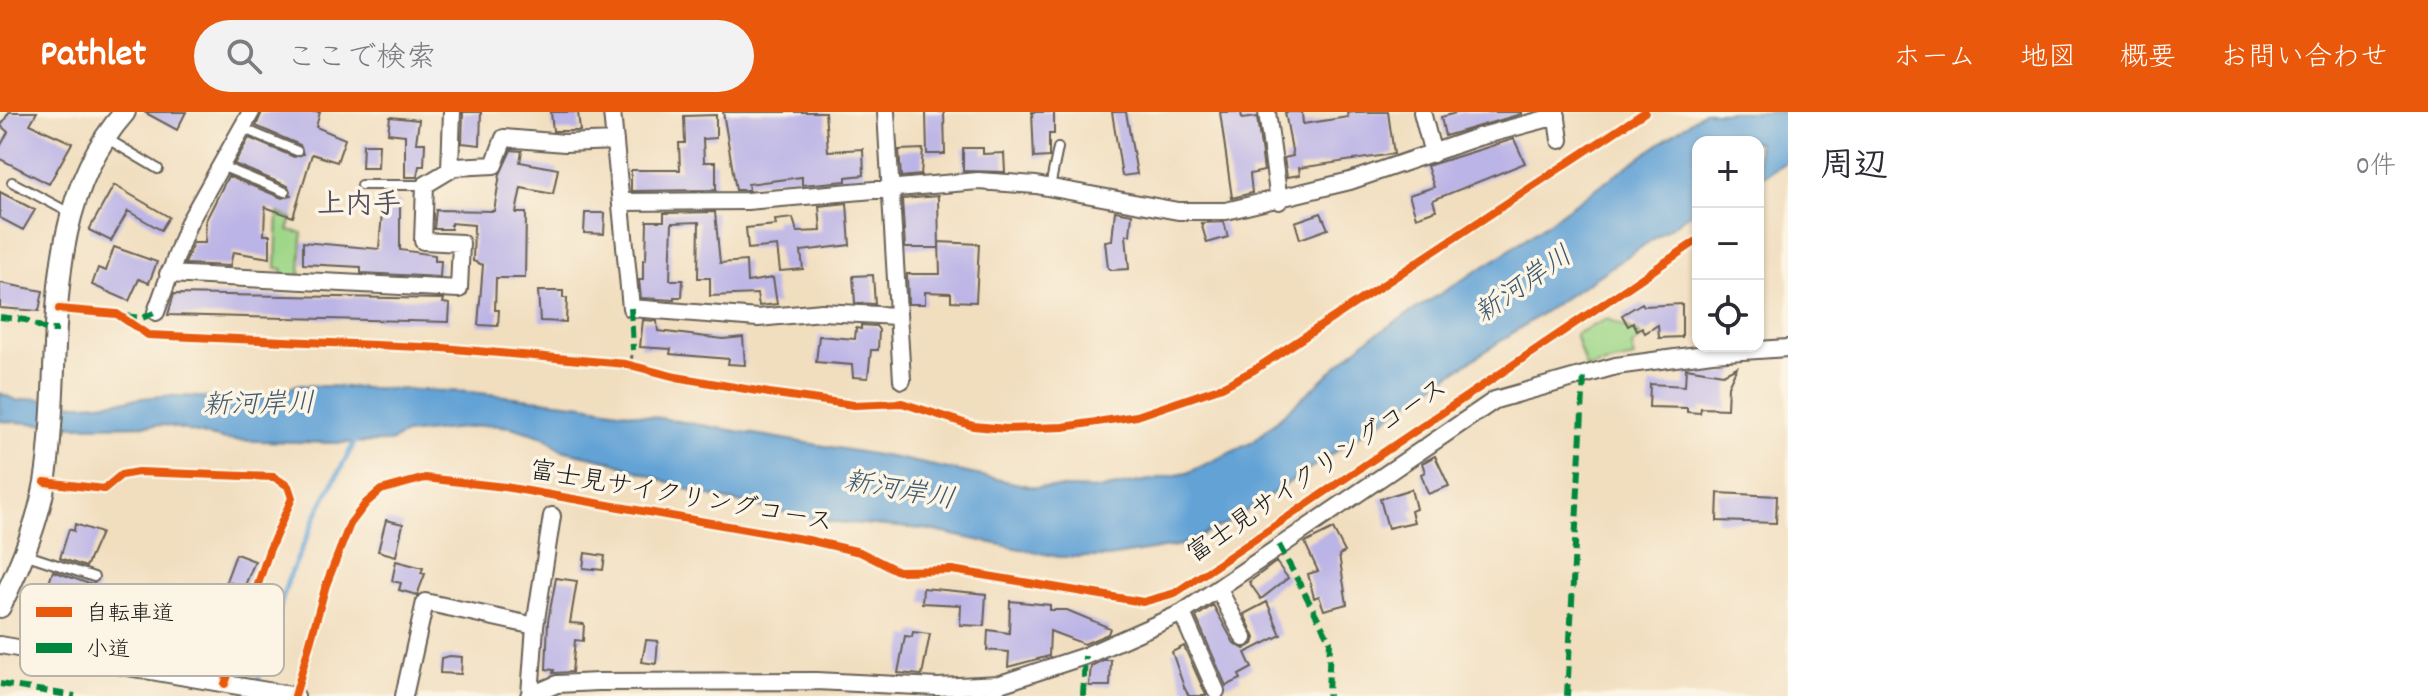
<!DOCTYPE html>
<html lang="ja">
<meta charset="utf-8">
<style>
:root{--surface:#fff;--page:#f2f2f3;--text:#2b2b33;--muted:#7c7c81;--line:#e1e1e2;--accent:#ea580c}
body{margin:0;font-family:Dekko,"Klee One",sans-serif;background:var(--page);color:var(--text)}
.controls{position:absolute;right:24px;top:24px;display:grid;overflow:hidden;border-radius:16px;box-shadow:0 2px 6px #0004}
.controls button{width:72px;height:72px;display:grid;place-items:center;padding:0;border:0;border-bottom:2px solid var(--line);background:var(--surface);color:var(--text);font:40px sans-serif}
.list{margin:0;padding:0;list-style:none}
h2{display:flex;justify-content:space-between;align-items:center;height:104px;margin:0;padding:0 32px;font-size:34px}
h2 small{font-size:26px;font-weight:400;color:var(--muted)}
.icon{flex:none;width:44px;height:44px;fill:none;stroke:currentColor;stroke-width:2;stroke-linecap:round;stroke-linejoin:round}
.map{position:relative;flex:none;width:1788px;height:584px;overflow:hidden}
header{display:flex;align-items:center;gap:48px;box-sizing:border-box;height:112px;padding:0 40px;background:var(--accent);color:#fff}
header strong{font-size:38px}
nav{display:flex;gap:44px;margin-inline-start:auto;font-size:28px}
.search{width:560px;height:72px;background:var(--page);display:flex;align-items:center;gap:20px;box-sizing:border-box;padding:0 28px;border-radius:44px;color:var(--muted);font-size:30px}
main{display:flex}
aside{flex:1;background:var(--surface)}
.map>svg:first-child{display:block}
.green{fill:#9fd789;stroke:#5e7a52;stroke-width:2}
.water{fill:#62a2d5;stroke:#3f5f78;stroke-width:2}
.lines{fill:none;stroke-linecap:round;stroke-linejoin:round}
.stream{stroke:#62a2d5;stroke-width:5}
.building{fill:#bbb4e6}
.service-casing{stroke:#676055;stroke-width:12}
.minor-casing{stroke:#676055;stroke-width:20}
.tertiary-casing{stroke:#676055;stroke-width:24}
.path{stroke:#676055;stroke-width:3;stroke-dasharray:6 6;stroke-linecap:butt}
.service{stroke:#fff;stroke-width:8}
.minor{stroke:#fff;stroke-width:16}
.tertiary{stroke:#fff;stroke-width:20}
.quiet{stroke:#00873e;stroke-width:6;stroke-dasharray:12 6;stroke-linecap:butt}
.cycleway-casing{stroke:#fcf5e5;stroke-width:13}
.cycleway{stroke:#e8590c;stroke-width:8}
.labels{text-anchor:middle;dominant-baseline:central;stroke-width:7;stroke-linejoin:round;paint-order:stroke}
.street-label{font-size:26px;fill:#1c1c1c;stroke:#fcf5e5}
.neighbourhood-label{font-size:28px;font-weight:bold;fill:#545163;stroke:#fcf5e5}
.water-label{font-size:28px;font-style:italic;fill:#3c586f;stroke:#fcf5e5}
.key{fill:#fcf5e5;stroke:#b9b4a9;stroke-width:2}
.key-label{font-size:22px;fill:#1c1c1c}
</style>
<header>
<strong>Pathlet</strong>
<div class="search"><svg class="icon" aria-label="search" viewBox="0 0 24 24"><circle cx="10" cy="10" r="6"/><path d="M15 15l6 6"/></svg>ここで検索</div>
<nav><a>ホーム</a><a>地図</a><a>概要</a><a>お問い合わせ</a></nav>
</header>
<main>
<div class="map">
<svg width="1788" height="584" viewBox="0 0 1788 584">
<rect width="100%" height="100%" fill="#fcf5e5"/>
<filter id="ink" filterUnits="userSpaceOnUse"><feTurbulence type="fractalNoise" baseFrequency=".0125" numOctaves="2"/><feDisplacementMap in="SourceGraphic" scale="16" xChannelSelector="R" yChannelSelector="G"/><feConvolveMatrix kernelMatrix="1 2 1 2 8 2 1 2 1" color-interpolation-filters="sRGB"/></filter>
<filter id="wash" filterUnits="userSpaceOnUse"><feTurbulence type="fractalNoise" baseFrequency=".006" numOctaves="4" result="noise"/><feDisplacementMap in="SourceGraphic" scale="32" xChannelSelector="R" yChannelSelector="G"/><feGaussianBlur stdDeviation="1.8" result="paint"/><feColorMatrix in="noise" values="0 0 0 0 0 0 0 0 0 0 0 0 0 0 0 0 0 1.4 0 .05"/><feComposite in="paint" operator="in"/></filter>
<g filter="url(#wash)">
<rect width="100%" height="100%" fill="#f1debf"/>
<path class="green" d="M278,101L292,106L288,118L302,121L300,164H282L283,157L276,156Z
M1607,207L1640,222L1641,227L1632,234L1634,246L1586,256L1575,222Z"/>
<path class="water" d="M1704,0H1788V49L1758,67V30H1698V97L1230,410L1181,433L1109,445H1059L924,417L824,409L700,382L611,349L561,338L544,325L511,315L490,313L405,322L390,330L335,331L226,328L165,313L75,314L0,309V281L18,289C38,282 57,292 78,292C107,292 135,286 164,284C208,282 258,298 296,273L470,280L584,293L901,347L1034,375L1101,377L1187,361L1253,330L1365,229L1505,141Z"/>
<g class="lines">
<path class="stream" d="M256,575L288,468L321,393L357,326"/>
</g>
<g id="blocks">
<path class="building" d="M9,0H37L30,12L72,31L49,72L0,47V35L8,20L1,14Z
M144,0H186L177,18Z
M262,0H320L316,15L345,27L337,50L312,42L293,105L265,95L264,123H270V146L233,140L230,154L185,152L193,131H205L206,108L228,64L282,86L291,83L288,74L234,52L249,26L294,45L303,42L300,33L256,14Z
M463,0H481L480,33L462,31Z
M551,0H578L580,19H553Z
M723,0H825L828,39L863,37L864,63L846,65V69L802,73V65L748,72L749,78H736Z
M926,0H944L945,42H927Z
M1032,0H1054V22H1049V45L1034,46Z
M1112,0H1126L1137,62L1122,64Z
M1220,0H1241L1242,7L1257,5L1264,59L1250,62L1252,81L1232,86Z
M1285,0H1302L1303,12L1348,5L1347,1L1356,0H1388L1394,42L1299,56L1300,63L1287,65L1284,46L1293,44Z
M1460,0H1521V2L1445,24L1441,5Z
M716,3V26L703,27L704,50H716V78L631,79V58H680L679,31H685L684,4Z
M390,5L419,8L416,31H425L424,54H419L417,65H405V23L388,21Z
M1514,27L1525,51L1433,88L1436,98L1416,105L1409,83L1434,75L1427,54Z
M363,32H379L378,56H362Z
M963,36H983V42L1004,41L1005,60L963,59Z
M923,37L921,63L901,65L899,38Z
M511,38L522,39L520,50L558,57L553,82L521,76L516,101H526L525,166H496L495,198H499L498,214L478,213L483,153L473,149L474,113L451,111V117H434L436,98L494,99L500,62Z
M114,73L169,105L161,118L128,99L111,129L89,118Z
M0,80L35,98L23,118L0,106Z
M938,84L939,136H905L902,87Z
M383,88L400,89V138L435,143V149H441L440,165L361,161V155L303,152V130L379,137Z
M847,91L850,133L801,139L803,157L780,159L777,134L748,137L746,116L776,113L775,108L793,106L797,120L821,119L819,94Z
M1115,99L1132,102L1130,123H1126L1129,157L1112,158L1108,156L1105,129L1112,128Z
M715,100L720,151L746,149L747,170L773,166L777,192L759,194L757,182L710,184V166H698L699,110L672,111L670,168H683L682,185H674V188L641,186L639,168H643V148H646L647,109H664V101Z
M585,101H605L604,122L584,121Z
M1321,101L1328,117L1300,127L1295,110Z
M1224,110L1228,125L1207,131L1201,111Z
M939,130L979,132L976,190L951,189V181L925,180V192H908L907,162H940Z
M114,135L157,150L149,171L139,167L129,189L92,173L98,156L106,159Z
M873,163L875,192L855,191L853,164Z
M0,171L43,179L39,199L0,196Z
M538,179H563V186H567L566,210L540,209Z
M174,182L444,187L443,191L450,192L449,210L168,203Z
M1642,191L1644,194L1682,192V225L1659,226L1658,213L1645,221L1642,216L1637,219L1633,211L1628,214L1622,203Z
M643,208L657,209L658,219L723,227L743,225L745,253L728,252L729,247L670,242L671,237L640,235Z
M861,213L876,214L879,218L878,238H871L868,266L853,265L852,253L816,250L819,224L855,227L856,216L861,217Z
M1737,255L1728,274L1727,297L1701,296L1700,301L1687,300V296L1649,295L1650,272L1685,274L1686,256L1723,262Z
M1435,344L1449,374L1428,382L1421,362L1425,360L1422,351Z
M1411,377L1416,397L1411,399L1414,410L1388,416L1380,387Z
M1718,381L1777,384L1776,411L1717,409Z
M386,408L403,412L396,444L378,439Z
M75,412L101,421L86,455L60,446L69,417L74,419Z
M1333,417L1345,440L1339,443L1347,492L1324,498L1319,484L1314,486L1308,462L1318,459L1305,431Z
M585,441L605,444L603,458L583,456Z
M236,442L255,449L244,476L226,469Z
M396,449L423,456L421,461L425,462L417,483L399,478L401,471L392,469Z
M1276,450L1288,466L1261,487L1249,470Z
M53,459L98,475L92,493L47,477Z
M556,466L577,469L570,511L584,512L583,529L575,528L572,560L553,561L554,558L546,557L548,509Z
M923,476L986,482L984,514L960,513L961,493L922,491Z
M1010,489L1050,493V498H1067L1110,516L1108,522L1084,532L1050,519L1049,544L1008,555L1009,540L987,538L988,518L1009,521Z
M1267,490L1281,523L1245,541L1252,556L1239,563L1241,567L1226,574L1196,505L1213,493L1234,531L1244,537L1253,532L1255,526L1244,502Z
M913,520L930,522L922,563L898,561L905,524L912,525Z
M646,528L658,529L656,552L642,550Z
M1184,534L1206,583V584H1189L1184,575L1172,540Z
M450,544L462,545L461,562L440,561L441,546Z
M1103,548H1111L1110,574H1089L1091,554Z"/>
</g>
</g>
<g filter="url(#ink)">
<use href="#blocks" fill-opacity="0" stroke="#676055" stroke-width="2"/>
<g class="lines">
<defs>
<path id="service" d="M242,16L297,39
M106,26L158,57
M221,54L285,80
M12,70L70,101
M361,73H425
M1050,75L1058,36
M24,442L94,465"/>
<path id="minor" d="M612,0L631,196L758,206L822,200L897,204
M886,0L902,268
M1267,0L1279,89
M1422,0L1433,42
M1556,0L1560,28
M450,57L452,0
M621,90L747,89L978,69L1036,73L1178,99H1226L1350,69L1478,25L1557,4
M168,162L459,177L461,131L423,129L425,73L455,55L494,53L504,26L565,31L615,29
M156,200L188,112L251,0
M1219,478L1244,526
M1182,501L1216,579
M0,533L296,584
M530,583L535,514L552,404
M404,584L425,490L535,514
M529,584L557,572L598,570L816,569L938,575L1000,572L1085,544L1182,501L1495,288L1616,254L1712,241L1788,236"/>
<path id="tertiary" d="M0,495C21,452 41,405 47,357C63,237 38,98 125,0"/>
</defs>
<use href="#service" class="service-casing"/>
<use href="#minor" class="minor-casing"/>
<use href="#tertiary" class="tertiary-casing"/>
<path class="path" d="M631,249L633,238"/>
<use href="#service" class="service"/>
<use href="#minor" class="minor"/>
<use href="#tertiary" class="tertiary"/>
<path class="quiet" d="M631,196L633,238
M125,204L142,206L156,200
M0,205L26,208L47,218H58
M1279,433L1330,529L1328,584
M0,572L75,584
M1083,584L1085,544
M1567,584L1584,263"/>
<defs>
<path id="cycleway" d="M59,197L117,202L148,223L443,236L626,252L676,265L769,281L854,293L902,291L973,314L1006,317L1063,315L1137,304L1222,275L1254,258L1645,0
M45,370L104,377L121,363L138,360L274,365L288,374L292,386L269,439L225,572
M295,584L326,473L350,412L366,391L381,378L425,366L505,375L808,428L860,440L898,459L952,458L1143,490L1175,481L1211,457L1698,128"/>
</defs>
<use href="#cycleway" class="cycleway-casing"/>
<use href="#cycleway" class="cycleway"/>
</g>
</g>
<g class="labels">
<g class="street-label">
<text transform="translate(1318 360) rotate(-34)">富士見サイクリングコース</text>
<text transform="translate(681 386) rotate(10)">富士見サイクリングコース</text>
</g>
<g class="neighbourhood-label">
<text x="359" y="95">上内手</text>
</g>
<g class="water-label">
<text transform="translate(1525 175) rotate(-35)">新河岸川</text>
<text transform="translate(259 295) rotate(-1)">新河岸川</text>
<text transform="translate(899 381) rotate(10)">新河岸川</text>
</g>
</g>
<rect x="20" y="472" width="264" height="92" rx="12" class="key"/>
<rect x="36" y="495" width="36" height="10" fill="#e8590c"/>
<rect x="36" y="531" width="36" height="10" fill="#00873e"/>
<g class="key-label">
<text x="86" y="508">自転車道</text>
<text x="86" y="544">小道</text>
</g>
</svg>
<div class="controls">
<button>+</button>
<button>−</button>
<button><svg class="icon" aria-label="locate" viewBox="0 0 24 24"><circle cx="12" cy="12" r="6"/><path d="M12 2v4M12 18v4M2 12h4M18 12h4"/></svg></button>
</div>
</div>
<aside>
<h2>周辺<small>0件</small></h2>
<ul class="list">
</ul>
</aside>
</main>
